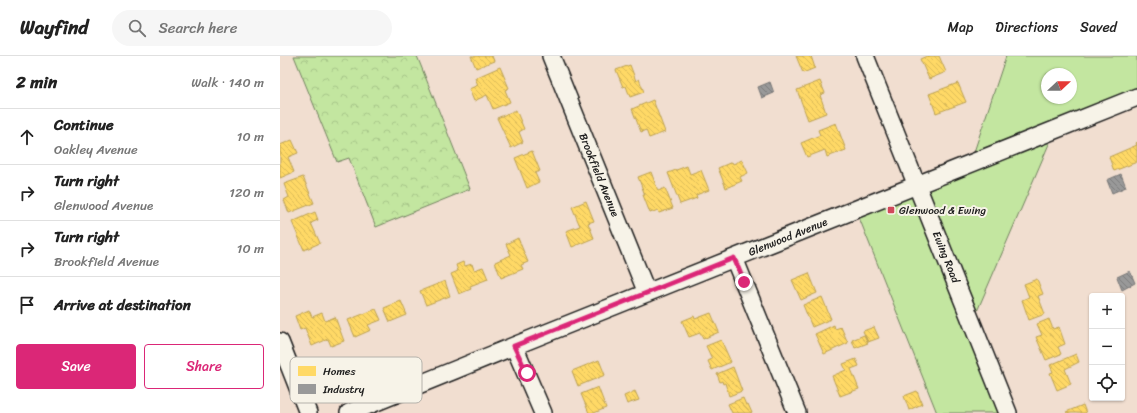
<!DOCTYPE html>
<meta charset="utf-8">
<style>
:root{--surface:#fff;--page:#f6f6f6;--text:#222;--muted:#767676;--line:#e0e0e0;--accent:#db2777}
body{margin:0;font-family:Sriracha,sans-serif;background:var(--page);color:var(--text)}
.controls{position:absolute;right:12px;bottom:12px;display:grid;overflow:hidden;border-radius:4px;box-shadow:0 1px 3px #0004}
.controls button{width:36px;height:36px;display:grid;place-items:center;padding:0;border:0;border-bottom:1px solid var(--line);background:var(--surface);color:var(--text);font:20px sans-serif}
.compass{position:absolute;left:761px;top:12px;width:36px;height:36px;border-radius:50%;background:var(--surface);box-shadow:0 1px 3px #0004;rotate:68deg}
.stop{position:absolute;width:12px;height:12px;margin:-9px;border:3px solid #db2777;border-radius:50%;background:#fff}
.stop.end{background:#db2777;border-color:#fff;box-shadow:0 1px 4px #0008}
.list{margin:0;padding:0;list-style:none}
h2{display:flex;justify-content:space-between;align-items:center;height:52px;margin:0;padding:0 16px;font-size:17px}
h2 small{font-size:13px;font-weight:400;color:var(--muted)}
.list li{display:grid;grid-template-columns:26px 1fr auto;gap:12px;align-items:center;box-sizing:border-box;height:56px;padding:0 16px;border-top:1px solid var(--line)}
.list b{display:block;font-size:15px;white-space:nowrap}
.list p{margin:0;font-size:13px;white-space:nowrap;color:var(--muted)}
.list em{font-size:13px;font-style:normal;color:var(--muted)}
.actions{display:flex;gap:8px;padding:12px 16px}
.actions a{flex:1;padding:9px 0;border:1px solid var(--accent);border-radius:4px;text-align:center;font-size:14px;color:var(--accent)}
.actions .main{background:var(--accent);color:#fff}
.icon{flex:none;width:22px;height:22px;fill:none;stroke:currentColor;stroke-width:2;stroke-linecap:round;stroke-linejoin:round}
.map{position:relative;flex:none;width:857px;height:357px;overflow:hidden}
header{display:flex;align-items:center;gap:24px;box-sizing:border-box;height:56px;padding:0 20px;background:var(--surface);border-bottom:1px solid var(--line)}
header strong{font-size:19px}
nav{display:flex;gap:22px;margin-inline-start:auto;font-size:14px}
.search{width:280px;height:36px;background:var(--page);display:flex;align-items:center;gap:10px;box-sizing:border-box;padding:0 14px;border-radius:22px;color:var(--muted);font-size:15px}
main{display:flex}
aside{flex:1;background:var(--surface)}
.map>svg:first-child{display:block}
.grass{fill:#c3e6a0;stroke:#70815e;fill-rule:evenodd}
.forest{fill:url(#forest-crowns);stroke:#70815e}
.homes{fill:url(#homes-back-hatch);stroke:#bba050}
.industry{fill:url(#industry-back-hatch);stroke:#747474}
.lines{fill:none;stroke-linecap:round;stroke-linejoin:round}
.minor-casing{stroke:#1c1c1c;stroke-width:20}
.minor{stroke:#f7f3e8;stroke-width:17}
.route{stroke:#db2777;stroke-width:5}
.poi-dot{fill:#d1495b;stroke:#f7f3e8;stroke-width:1.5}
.labels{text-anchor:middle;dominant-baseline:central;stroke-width:4;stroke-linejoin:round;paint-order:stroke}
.street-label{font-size:11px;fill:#1c1c1c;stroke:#f7f3e8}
.poi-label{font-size:11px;fill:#1c1c1c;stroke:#f7f3e8;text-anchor:start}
.key{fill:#f7f3e8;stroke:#b5b2ab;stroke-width:1}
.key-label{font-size:11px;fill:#1c1c1c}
</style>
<header>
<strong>Wayfind</strong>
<div class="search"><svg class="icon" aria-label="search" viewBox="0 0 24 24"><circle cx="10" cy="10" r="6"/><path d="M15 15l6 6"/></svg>Search here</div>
<nav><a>Map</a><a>Directions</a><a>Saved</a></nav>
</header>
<main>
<aside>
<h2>2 min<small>Walk · 140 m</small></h2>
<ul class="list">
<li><svg class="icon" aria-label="ahead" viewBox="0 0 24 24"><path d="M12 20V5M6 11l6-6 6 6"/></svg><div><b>Continue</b><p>Oakley Avenue</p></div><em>10 m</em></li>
<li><svg class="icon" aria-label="right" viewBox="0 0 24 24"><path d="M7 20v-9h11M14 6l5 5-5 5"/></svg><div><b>Turn right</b><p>Glenwood Avenue</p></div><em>120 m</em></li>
<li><svg class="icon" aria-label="right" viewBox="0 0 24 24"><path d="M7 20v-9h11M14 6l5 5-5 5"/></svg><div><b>Turn right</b><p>Brookfield Avenue</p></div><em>10 m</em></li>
<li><svg class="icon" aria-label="arrive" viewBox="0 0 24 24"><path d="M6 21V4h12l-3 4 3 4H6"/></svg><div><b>Arrive at destination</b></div></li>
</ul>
<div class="actions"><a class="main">Save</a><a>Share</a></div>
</aside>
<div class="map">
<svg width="857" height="357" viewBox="0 0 857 357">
<defs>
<pattern id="forest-crowns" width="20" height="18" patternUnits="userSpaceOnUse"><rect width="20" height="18" fill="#c3e6a0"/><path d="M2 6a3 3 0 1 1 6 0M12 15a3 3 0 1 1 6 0" fill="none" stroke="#a7c589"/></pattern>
<pattern id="homes-back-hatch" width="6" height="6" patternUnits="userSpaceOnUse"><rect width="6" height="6" fill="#ffd966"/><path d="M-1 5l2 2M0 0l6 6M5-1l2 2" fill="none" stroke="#daba58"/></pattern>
<pattern id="industry-back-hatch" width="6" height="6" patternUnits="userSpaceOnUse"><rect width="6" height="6" fill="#999"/><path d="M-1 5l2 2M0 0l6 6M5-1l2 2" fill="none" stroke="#7c7c7c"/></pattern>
</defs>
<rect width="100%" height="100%" fill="#f1ded0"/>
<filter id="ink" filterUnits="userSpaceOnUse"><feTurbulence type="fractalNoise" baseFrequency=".025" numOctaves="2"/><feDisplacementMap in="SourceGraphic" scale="8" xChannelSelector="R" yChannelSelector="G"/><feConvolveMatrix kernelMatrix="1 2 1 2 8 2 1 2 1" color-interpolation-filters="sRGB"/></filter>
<g filter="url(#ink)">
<path class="grass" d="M726,0H857V41L775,74L692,267L728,357H657L576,154L690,108ZM767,18H791V42H767Z"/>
<path class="forest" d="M14,0H137L190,133L96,171L69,102L57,106Z"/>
<path class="homes" d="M191,0H212L214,5L196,12Z
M516,0H531L535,12L523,17Z
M647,0H659L666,16L649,23L640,3Z
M350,9L356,25L359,23L364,36L350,41L346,30L343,31L336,14Z
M220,11L229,32L225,34L230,46L213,53L207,39L194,45L189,33L198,29L195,22Z
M540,25L545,37L540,39L546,57L528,64L517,34Z
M678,27L686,46L656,57L649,38Z
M373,44L385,76L369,82L366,74L361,76L352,53Z
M236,54L244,73L239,76L243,86L231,92L217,62Z
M556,67L566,94L547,101L545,94L527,101L521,87L540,79L538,74Z
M12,84L18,97L8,101L14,116L0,122V89Z
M857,86V106L834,115L829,101L857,89L856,87Z
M252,95L260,115L255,117L259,126L247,132L235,102Z
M462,104L468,117L460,121L462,125L446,132L438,112L452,106L453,108Z
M407,110L410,118L421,114L429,134L416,139L417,142L400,148L388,117Z
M371,116L378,135L385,132L393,152L379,157L378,154L370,157L363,139H365L358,121Z
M23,121L34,147L9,157L4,144L9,141L4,128Z
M306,145L314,165L308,167L314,182L292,191L286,175L300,170L292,151Z
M35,156L38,164L31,167L40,187L24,194L12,166Z
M238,182L248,206L241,209L243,213L221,222L215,206L231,199L226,188Z
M183,206L185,210L192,208L194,214L203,211L208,223L190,230L191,233L179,238L171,218L178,215L176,209Z
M529,217L537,237L521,244L512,224Z
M757,223L763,238L758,240L765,258L749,264L742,244L749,241L744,228Z
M165,225L170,240L146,249L140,235Z
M542,241L551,263L532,271L523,249Z
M121,245L127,259L110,266L104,252Z
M96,253L101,264L88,269L91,274L75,281L68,264Z
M29,254L32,261L42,257L45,265L55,261L64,285L51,290L48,283L32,290L25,272L20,274L15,260Z
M431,257L439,276L423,283L420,277L409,281L402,265L414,260L415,263Z
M769,263L773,273L779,271L785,288L778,291L781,298L766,304L756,281L762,279L757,268Z
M554,269L555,273L561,271L568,287L544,298L535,278Z
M594,271L599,282L588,286L583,275Z
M584,279L588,287L575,292L572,284Z
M441,284L451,306L432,314L428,305L432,303L426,290Z
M796,298L799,306L785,313L791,328L777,334L770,317L773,316L770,309Z
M576,303L579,310L571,313L579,333L560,340L552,320L566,314L563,308Z
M319,304L325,319L298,330L292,315Z
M453,311L462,335L449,340L445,327L443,328L442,325L440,326L437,318Z
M318,331L326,352L314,357H309L301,338Z
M355,335L359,344L347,348L344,340Z
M637,335L642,348L629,354L624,340Z
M463,342L466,349L468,348L472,357H452L448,348Z
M803,349L806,357H787L786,356Z"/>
<path class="industry" d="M490,26L494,37L482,42L478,31Z
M841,118L846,131L832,137L827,124Z
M850,215L855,227L842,234L837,221Z"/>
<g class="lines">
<defs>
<path id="minor" d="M271,0L367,237
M585,0L728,357
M454,202L517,357
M0,286L28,357
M234,290L263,357
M69,357L234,290L857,41"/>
</defs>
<use href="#minor" class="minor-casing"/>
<use href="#minor" class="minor"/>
</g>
</g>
<g class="lines" filter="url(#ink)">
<path class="route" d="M247,317L234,290L454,202L464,226"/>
</g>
<rect class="poi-dot" x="607" y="150" width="8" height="8" rx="2"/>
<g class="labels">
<g class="street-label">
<text transform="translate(319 119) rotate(68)">Brookfield Avenue</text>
<text transform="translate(508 181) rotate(-22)">Glenwood Avenue</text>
<text transform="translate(666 201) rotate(68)">Ewing Road</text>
</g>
<g class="poi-label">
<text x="619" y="154">Glenwood &amp; Ewing</text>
</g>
</g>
<rect x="10" y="301" width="132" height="46" rx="6" class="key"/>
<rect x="18" y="310" width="18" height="10" fill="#ffd966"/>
<rect x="18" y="328" width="18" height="10" fill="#999"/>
<g class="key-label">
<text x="43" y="319">Homes</text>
<text x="43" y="337">Industry</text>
</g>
</svg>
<div class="controls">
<button>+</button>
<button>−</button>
<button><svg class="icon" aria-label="locate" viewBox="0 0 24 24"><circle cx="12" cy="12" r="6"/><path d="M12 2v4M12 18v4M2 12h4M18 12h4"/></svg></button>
</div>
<svg class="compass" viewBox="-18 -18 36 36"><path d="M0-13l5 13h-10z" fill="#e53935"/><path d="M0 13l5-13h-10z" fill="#767676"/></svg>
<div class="stop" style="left:247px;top:317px"></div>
<div class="stop end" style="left:464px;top:226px"></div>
</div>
</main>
